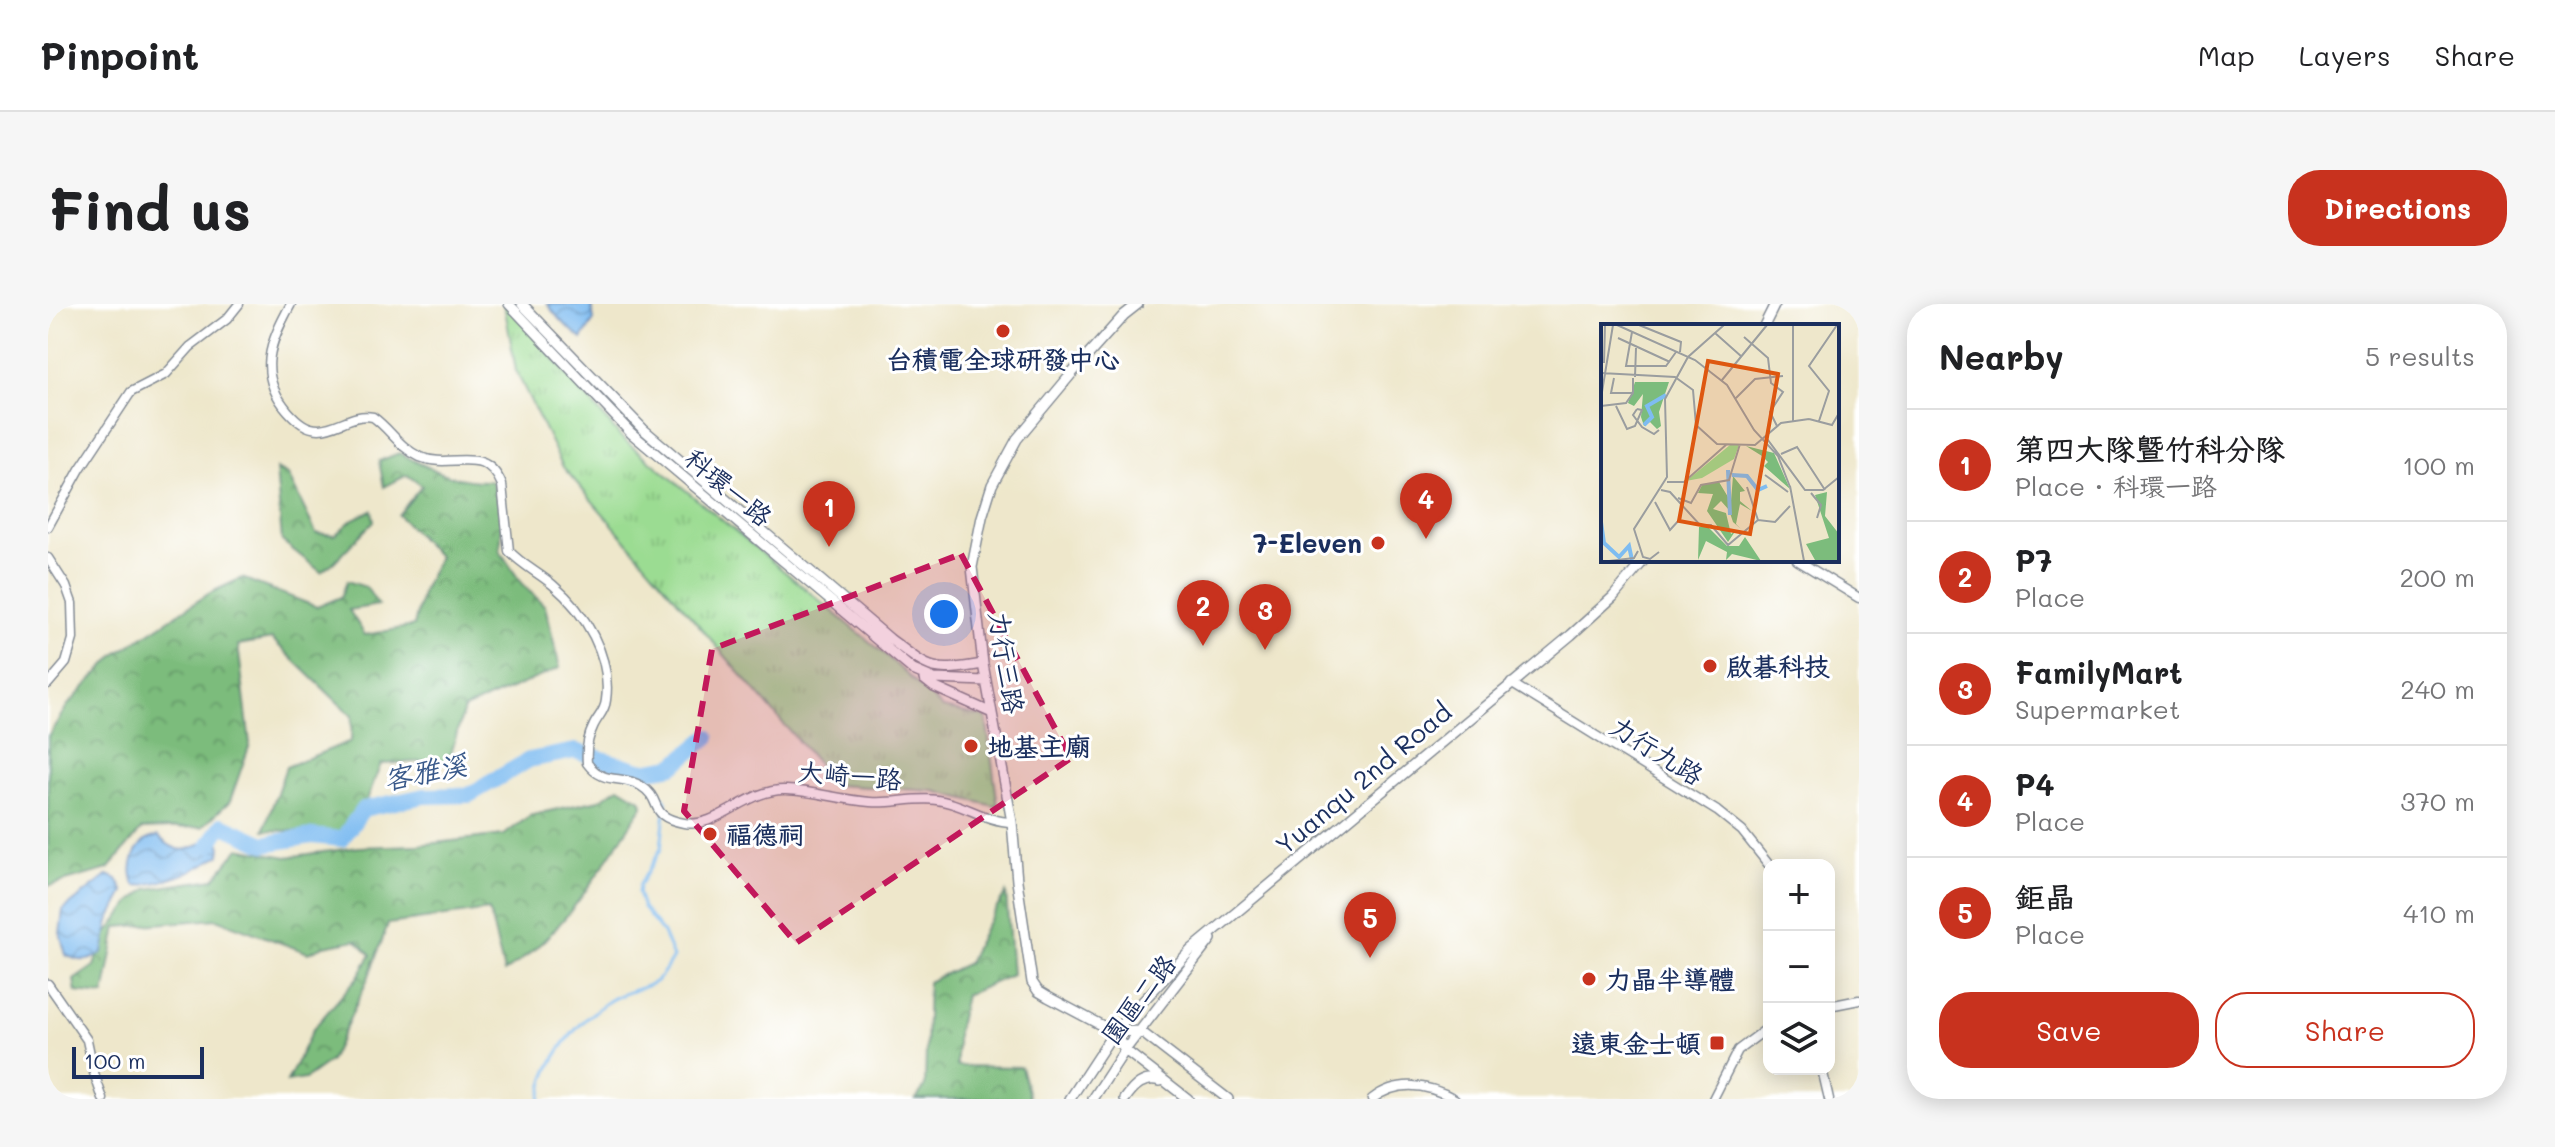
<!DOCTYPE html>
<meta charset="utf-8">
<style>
:root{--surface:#fff;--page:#f6f6f6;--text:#202124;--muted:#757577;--line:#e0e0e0;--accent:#c8321e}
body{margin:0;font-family:Mali,"LXGW WenKai TC",sans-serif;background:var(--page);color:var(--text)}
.controls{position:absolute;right:24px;bottom:24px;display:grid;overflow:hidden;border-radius:16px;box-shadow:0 4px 20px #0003}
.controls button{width:72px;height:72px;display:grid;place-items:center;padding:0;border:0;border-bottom:2px solid var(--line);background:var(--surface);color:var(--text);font:40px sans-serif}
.scale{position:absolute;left:24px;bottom:20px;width:132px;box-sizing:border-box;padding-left:8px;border:4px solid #1b2f5e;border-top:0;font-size:22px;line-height:28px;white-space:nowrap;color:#1b2f5e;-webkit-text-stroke:6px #fff;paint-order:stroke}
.you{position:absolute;left:896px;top:310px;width:28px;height:28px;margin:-20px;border:6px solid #fff;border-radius:50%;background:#1a73e8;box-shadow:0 0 0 12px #1a73e833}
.badge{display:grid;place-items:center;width:52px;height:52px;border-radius:50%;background:var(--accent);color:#fff;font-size:26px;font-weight:700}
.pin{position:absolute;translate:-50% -66px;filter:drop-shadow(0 2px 4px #0008)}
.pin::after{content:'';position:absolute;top:42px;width:28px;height:24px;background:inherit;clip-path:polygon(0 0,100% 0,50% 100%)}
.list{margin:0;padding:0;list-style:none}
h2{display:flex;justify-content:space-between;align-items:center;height:104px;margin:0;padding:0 32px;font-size:34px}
h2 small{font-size:26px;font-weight:400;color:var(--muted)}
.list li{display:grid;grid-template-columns:52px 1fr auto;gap:24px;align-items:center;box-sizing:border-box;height:112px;padding:0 32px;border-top:2px solid var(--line)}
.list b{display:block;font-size:30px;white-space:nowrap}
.list p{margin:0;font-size:26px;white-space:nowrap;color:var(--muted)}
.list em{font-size:26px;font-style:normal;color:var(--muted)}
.actions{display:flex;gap:16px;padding:24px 32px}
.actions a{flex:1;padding:18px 0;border:2px solid var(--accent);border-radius:32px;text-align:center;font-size:28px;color:var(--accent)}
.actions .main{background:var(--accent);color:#fff}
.icon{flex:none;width:44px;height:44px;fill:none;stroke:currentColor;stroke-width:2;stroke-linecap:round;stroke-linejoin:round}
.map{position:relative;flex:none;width:1811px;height:795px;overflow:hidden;border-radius:32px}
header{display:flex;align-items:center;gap:48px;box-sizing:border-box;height:112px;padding:0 40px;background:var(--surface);border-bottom:2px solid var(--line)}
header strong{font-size:38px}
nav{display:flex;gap:44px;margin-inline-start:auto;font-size:28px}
.intro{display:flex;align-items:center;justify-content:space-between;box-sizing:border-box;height:192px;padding:0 48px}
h1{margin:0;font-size:56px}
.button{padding:20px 36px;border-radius:32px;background:var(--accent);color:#fff;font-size:28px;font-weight:700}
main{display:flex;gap:48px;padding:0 48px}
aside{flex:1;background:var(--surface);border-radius:32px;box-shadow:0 4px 20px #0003}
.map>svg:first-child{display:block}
.forest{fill:url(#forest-crowns);stroke:#4c766d;stroke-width:2}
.park{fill:url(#park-tufts);stroke:#5b8678;stroke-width:2}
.water{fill:url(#water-waves);stroke:#4c76a8;stroke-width:2}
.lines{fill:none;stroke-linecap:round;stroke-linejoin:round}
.stream{stroke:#7ebcf1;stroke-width:3}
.river{stroke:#7ebcf1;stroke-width:16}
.minor-casing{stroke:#848b94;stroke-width:11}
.tertiary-casing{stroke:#848b94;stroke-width:12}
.minor{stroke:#fff;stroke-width:8}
.tertiary{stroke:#fff;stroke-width:9}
.marked{fill:#c2185b;fill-opacity:0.2;stroke:#c2185b;stroke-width:6;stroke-dasharray:16 10;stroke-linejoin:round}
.poi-dot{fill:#c8321e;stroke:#fff;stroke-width:3}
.labels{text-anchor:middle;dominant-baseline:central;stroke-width:6;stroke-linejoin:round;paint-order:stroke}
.poi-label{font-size:26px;font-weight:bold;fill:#1b2f5e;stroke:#fff;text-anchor:start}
.street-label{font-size:26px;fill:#1b2f5e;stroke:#fff}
.water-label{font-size:28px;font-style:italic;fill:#39598a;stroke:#fff}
.inset-river{fill:none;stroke:#7ebcf1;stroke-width:4}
.inset-road{fill:none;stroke:#9a9d9f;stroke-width:2}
.view{fill:#de5710;fill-opacity:0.15;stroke:#de5710;stroke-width:4}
.inset-edge{fill:none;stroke:#1b2f5e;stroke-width:4}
</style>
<header>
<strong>Pinpoint</strong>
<nav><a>Map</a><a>Layers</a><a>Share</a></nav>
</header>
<div class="intro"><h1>Find us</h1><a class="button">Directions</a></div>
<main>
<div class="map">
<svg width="1811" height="795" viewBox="0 0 1811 795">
<defs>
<pattern id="forest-crowns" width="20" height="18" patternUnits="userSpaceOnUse" patternTransform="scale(2)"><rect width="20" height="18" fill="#7cbc7c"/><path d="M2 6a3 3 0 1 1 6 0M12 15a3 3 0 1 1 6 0" fill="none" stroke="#659969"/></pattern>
<pattern id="park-tufts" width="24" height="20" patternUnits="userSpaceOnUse" patternTransform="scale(2)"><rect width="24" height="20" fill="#9bdc92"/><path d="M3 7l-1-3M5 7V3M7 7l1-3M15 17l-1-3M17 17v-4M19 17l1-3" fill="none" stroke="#85bd80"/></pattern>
<pattern id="water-waves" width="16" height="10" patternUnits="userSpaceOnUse" patternTransform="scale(2)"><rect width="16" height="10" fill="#7ebcf1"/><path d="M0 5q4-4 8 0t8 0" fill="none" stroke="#6699c6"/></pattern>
</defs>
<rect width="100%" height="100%" fill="#fff"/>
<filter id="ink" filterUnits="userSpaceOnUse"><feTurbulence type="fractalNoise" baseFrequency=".0125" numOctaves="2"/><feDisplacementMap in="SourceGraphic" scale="16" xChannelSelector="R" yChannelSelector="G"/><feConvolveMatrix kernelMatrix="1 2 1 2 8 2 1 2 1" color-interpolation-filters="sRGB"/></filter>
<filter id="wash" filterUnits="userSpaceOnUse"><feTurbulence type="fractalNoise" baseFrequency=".006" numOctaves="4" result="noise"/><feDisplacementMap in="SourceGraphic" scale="32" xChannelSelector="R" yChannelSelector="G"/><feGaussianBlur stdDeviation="1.8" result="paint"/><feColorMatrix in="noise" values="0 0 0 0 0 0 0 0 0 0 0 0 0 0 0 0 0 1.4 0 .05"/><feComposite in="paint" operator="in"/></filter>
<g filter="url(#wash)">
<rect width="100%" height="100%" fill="#eee7cb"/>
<path class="forest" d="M351,149C386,166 405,178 444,177L455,208L452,247L474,280L497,302L512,364L416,405L401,456L333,460L306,529L216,526L238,463L303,437L304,412L224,335L190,341L202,440L182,497L154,523L94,525L60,565L0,582V432L20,401L67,351L162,289L194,274L269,303L293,293L299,277L318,283L330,301L301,306L317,331L366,322L374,288L391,253L350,211L374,182L359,171L336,183L331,157Z
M228,165L240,171L268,229L287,231L305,215L324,206L326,217L285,259L273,268L234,237Z
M571,483L594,497L595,502C554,561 518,630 456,668L441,606L340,620L319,677L282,757L257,775L239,778L265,725L309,674L323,651L308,636L276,642L260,649L169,615L69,623L56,691L28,688L26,676L46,662L55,635L83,598L99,585L166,575L191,544L239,553L311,543L370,541L456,531L483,511L551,496Z
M958,589L964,671L917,691L909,728V762L973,763L982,795H868L877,782L880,678L920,659L937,623Z"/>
<path class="park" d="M456,0H459L572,132L839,352L895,404L938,413L950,503L886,487L788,481L515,163L468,67Z"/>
<path class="water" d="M499,0H543L546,16L534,35L512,16Z
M168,531L173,543L172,551C141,570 123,577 88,582C79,569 84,547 97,537C100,534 106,534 110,532C133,555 143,545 168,531Z
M60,571L69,575L76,588L61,617L55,648C42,658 33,659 18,651L12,629L15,606Z"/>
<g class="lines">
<path class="stream" d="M492,795C498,755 528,719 561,697C574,688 593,686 607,678C614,673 620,661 625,653L615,629L595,604L590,589L591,582L613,545L618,497L595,467"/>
<path class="river" d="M161,541L174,521L216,540L264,532L294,535L315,505L376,492L421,491L481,456L527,447L595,467L625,462L660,433"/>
</g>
</g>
<g filter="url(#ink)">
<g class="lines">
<defs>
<path id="minor" d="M243,0C222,38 208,70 240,107C249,117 258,125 271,125C291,124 304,109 325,113C342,125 352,144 372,153C404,166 437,139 454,181L461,247C474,261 491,269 505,281C537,308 564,353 558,396C557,408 549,413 545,423C539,435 538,446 539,459C556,482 573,470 593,482C616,496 598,512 636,519C670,525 700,484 738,486C766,487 794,496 822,498C844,500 867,493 889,496C915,499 938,518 964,518
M0,223L32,165L83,88L118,70L142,43L179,15L191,0
M0,254L18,282L24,299L25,335L18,359L0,380
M1749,256L1811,294
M1463,379L1669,507L1694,527L1721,561
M0,680L39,736L46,769L55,795
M1781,702L1811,696
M1774,765L1781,795
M1324,795C1350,775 1380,780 1407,795
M1665,795L1690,746L1721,723"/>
<path id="tertiary" d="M461,0L583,129L865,366L886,375L938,377
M474,0L595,125L842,335C883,366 883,369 935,360
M1090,0L1076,11L1025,68L969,135L944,181L934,213L924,263L935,360L964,518L969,577L984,678L990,687L1000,693L1066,728L1092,727L1180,795
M1716,22L1727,0
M876,375L886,383L944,409
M1066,728L1077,746L1140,795
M1022,795L1066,728L1143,646L1523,331L1565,293L1596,256
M1045,795L1077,746L1163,635
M1077,795C1086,782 1096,772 1112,777"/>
</defs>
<use href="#minor" class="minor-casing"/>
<use href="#tertiary" class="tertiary-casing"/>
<use href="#minor" class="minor"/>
<use href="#tertiary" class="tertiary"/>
</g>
</g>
<path class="marked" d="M913,250L1023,454L748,639L636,507L664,345Z"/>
<g class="poi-dot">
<circle cx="955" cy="27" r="8"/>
<circle cx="1330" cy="239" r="8"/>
<circle cx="1662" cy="362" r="8"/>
<circle cx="923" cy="442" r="8"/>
<circle cx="662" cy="530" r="8"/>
<circle cx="1541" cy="675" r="8"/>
<rect x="1661" y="731" width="16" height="16" rx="4"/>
</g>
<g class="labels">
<g class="poi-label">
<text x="955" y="55" text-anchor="middle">台積電全球研發中心</text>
<text x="1314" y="239" text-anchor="end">7-Eleven</text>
<text x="1678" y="362">啟碁科技</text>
<text x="939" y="442">地基主廟</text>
<text x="678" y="530">福德祠</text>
<text x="1557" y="675">力晶半導體</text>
<text x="1653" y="739" text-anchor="end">遠東金士頓</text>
</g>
<g class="street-label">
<text transform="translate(681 183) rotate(40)">科環一路</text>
<text transform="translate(959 358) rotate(81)">力行三路</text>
<text transform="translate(1609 446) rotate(32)">力行九路</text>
<text transform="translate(802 471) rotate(5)">大崎一路</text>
<text transform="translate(1315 474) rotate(-40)">Yuanqu 2nd Road</text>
<text transform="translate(1090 695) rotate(-53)">園區二路</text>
</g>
<g class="water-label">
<text transform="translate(377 467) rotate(-11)">客雅溪</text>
</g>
</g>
<g transform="translate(1553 20)">
<rect width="238" height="238" fill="#eee7cb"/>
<path d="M34,58H68L58,88L60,102L56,105L49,98L43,102L40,93L42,70L33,82L27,79ZM145,122L173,129L189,165L163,142L167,138L161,132ZM132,152L144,167L139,168V177L151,187L139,180L135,200L140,205L132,198L129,189ZM118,158L130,178L128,186L120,177L112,185L125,189L130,210L135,206L127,218L106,187L112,170L97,169L101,161ZM226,168L224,192L238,210L236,237L214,236L205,220L228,214L214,171ZM106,202L126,222H138L144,213L160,237L131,230L125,236L126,228L105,217L97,236L98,203Z" fill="#7cbc7c"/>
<path d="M129,121H138L133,135L101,154L85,157Z" fill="#9bdc92"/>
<path class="inset-river" d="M43,101L51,93L46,82L65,71M127,146L129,191M131,151L146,152L157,166L166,162M0,198L3,219L18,233L28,222L31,236"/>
<path class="inset-road" d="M16,1L94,36L126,61L153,106L177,132L189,163M38,1L80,18L79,28M183,1H209M31,8L25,42H65L75,28M114,9L141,33M143,13L167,34L170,59L182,68L169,88L176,102M17,14L69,38M3,39L4,1M0,49L74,53L92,66L95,101L116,120L154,121L180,99L208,95M34,53L35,24M13,54L10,69H31M121,56L166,1M0,74L12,1M135,74L154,55L182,52M0,82L25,79L32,69V54M15,82L26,105L34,102L41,86L36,85M36,85L32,91L41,103L53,110L58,106M208,95L231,101L238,89M192,97V1M218,97L228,67L208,42L236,1M164,112L204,166H222L238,153M180,130L196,123L224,166M164,151L187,168M66,158H83L126,120M189,162L203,237M146,163L157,196M60,166L69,168L99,201H110L127,221L157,196L174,198L189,182M210,169L220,181L216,194M77,174L90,179L100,161L128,156L139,120M54,178L69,206L79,195M58,228L49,235L42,233L33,205L66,153L64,75L87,33L123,1M8,237L33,234L37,227"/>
<path class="view" d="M107,37L177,50L149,210L78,197Z"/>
<rect width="238" height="238" class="inset-edge"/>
</g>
</svg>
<div class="controls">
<button>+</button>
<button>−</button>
<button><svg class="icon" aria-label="layers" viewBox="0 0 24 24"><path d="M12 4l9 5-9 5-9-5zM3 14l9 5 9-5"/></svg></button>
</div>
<div class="scale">100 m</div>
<div class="you"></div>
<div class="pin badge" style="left:781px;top:243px">1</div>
<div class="pin badge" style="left:1155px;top:342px">2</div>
<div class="pin badge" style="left:1217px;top:346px">3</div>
<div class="pin badge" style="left:1378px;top:235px">4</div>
<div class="pin badge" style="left:1322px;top:654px">5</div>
</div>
<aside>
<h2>Nearby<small>5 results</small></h2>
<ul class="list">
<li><span class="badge">1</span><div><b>第四大隊暨竹科分隊</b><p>Place · 科環一路</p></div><em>100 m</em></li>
<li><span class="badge">2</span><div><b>P7</b><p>Place</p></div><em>200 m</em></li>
<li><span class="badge">3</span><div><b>FamilyMart</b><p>Supermarket</p></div><em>240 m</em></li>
<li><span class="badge">4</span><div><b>P4</b><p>Place</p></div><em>370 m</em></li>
<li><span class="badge">5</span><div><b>鉅晶</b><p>Place</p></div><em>410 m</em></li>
</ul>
<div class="actions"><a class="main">Save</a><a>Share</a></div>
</aside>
</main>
